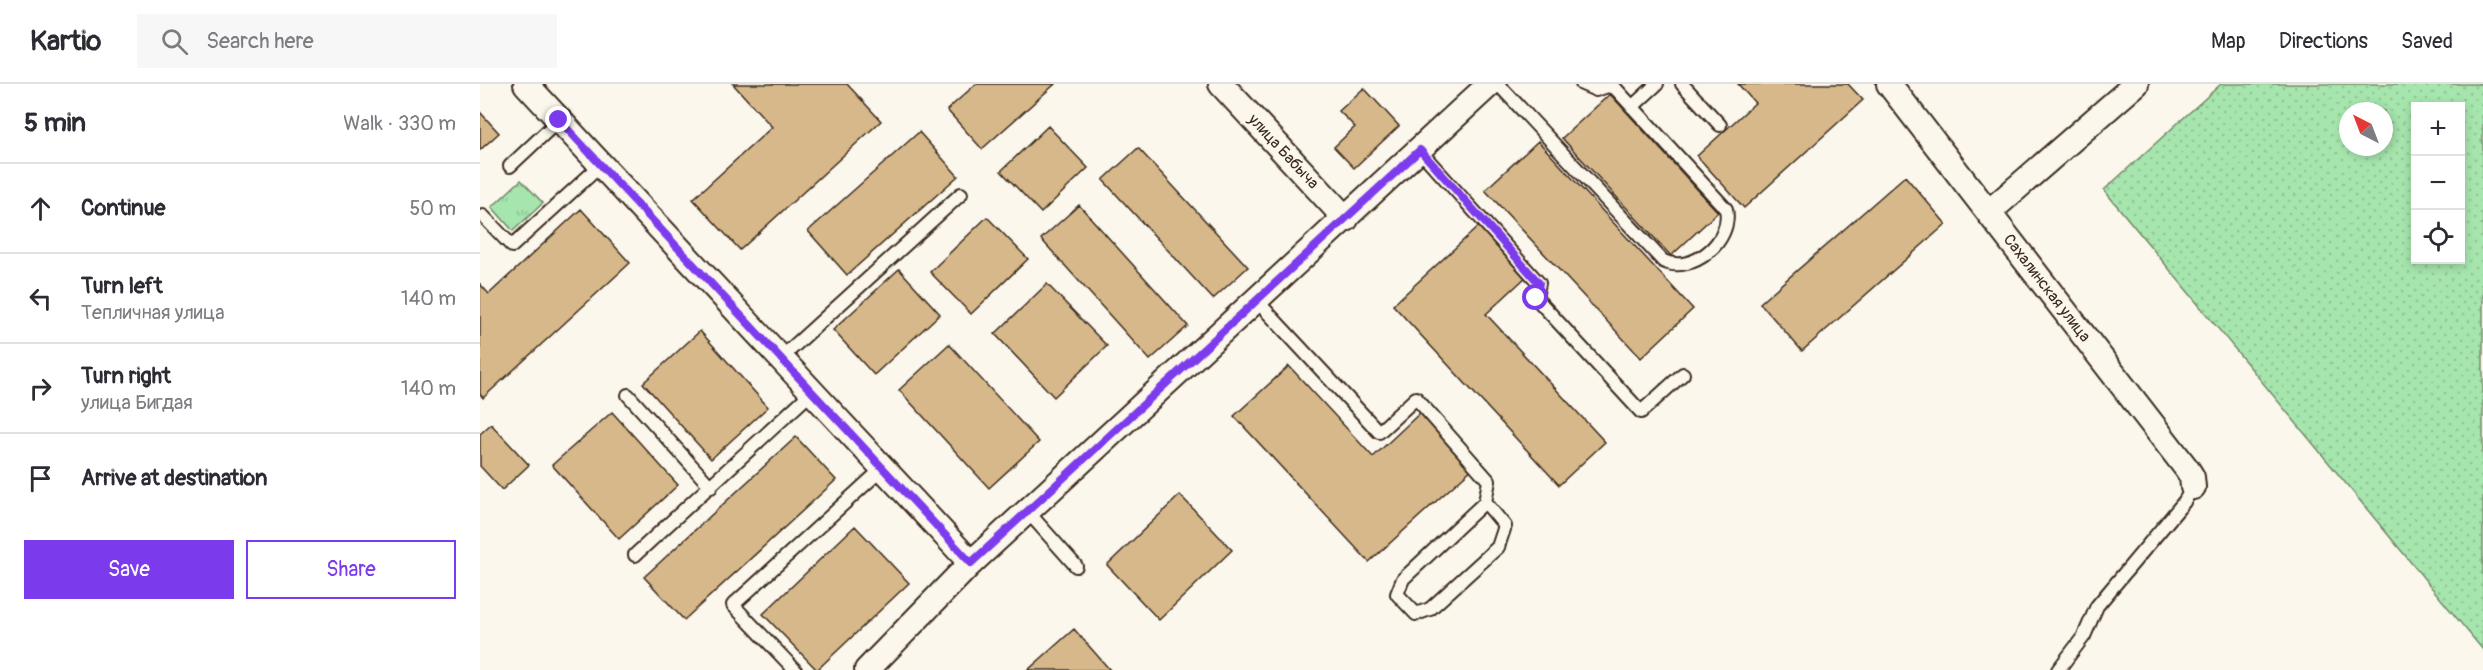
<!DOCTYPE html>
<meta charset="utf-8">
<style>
:root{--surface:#fff;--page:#f7f7f7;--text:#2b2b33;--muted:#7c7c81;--line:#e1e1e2;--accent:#7c3aed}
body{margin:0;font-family:Pangolin,sans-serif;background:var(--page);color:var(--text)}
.controls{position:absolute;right:18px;top:18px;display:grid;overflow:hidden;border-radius:0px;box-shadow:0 3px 9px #0003}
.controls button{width:54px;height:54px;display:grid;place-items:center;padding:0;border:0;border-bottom:2px solid var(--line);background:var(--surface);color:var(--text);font:30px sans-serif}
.compass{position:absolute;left:1859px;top:18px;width:54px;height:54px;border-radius:50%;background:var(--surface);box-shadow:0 3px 9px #0003;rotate:318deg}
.stop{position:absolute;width:18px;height:18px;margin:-14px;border:4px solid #7c3aed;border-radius:50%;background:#fff}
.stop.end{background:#7c3aed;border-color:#fff;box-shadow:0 2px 6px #0008}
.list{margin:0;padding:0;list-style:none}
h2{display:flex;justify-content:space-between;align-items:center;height:78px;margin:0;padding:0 24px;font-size:26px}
h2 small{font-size:20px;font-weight:400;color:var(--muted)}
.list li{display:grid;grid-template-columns:39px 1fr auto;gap:18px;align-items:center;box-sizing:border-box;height:90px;padding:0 24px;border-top:2px solid var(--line)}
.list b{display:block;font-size:22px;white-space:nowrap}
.list p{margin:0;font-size:20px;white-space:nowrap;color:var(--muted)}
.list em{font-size:20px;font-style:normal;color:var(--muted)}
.actions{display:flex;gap:12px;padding:18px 24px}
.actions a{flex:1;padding:14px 0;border:2px solid var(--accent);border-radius:0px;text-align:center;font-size:21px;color:var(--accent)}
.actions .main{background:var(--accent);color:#fff}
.icon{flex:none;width:33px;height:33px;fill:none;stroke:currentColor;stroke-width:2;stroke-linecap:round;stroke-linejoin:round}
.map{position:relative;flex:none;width:2003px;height:586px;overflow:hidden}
header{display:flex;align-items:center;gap:36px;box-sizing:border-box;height:84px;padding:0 30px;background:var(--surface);border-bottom:2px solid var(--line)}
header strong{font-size:28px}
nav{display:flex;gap:33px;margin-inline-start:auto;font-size:21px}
.search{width:420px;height:54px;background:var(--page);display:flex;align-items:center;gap:15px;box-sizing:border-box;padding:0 21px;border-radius:0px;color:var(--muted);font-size:22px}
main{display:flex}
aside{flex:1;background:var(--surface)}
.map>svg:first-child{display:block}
.grass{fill:url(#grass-dots);stroke:#708866;stroke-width:1.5;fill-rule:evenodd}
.park{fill:url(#park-tufts);stroke:#708866;stroke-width:1.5}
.building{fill:#d6b88a;stroke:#3b2a1e;stroke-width:1.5}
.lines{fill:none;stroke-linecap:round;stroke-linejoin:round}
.lane-casing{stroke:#3b2a1e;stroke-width:16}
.street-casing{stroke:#3b2a1e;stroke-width:28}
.lane{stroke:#fbf7ec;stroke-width:12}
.street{stroke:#fbf7ec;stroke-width:24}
.route{stroke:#7c3aed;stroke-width:8}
.labels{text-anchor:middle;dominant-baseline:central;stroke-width:4.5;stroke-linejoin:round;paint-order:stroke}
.street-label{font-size:16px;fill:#3b2a1e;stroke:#fbf7ec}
</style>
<header>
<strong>Kartio</strong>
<div class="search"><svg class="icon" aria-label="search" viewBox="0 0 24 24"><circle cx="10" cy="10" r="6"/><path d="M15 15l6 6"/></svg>Search here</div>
<nav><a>Map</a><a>Directions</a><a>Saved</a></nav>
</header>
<main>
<aside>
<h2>5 min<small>Walk · 330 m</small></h2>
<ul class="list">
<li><svg class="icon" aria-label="ahead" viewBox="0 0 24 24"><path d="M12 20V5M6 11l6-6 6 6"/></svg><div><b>Continue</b></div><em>50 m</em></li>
<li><svg class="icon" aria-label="left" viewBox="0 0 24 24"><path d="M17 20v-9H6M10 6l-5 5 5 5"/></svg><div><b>Turn left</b><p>Тепличная улица</p></div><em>140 m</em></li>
<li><svg class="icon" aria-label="right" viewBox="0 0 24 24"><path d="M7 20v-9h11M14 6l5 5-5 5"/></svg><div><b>Turn right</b><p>улица Бигдая</p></div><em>140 m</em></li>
<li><svg class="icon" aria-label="arrive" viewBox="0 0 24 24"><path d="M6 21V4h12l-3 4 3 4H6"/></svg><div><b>Arrive at destination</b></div></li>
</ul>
<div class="actions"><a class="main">Save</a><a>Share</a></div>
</aside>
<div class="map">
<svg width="2003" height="586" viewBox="0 0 2003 586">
<defs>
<pattern id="grass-dots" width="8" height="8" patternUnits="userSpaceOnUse" patternTransform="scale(1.5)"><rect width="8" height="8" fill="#a6e5ad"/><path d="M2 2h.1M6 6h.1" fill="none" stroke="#90c594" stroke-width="1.8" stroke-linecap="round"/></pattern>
<pattern id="park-tufts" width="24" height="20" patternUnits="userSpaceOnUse" patternTransform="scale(1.5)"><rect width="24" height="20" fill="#a6e5ad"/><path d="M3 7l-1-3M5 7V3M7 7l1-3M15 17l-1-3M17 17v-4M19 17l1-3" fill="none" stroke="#90c594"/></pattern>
</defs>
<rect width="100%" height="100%" fill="#fbf7ec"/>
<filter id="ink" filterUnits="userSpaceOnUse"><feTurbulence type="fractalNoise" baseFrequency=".0167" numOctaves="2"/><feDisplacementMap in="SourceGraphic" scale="12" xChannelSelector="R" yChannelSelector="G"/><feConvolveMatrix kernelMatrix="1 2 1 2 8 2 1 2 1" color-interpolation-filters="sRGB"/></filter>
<g filter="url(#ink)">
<path class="grass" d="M1741,0H2003V566L1624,106ZM1936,22H1980V176H1936ZM1868,27H1904V63H1868Z"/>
<path class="park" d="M41,96L63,119L33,147L12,123Z"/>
<path class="building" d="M253,0H367L401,37L260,166L213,115L292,43Z
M496,0H575L502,65L467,26Z
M1258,0H1368L1383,16L1264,124L1217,72L1275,19Z
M884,4L919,42L874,84L854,63L875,43L859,27Z
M1130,10L1238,128L1191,172L1082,54Z
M0,28L19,49L0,66Z
M568,42L608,84L561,129L521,87Z
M439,48L478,92L367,191L328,147Z
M1058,57L1213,225L1161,274L1005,106Z
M658,64L768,183L733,215L623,96Z
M1425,92L1466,140L1322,267L1280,219Z
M599,121L708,242L670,276L561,155Z
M101,125L150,179L3,314L0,310V200L9,210Z
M507,133L548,175L491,230L450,188Z
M1000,141L1047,192L1006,230L1125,358L1079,401L913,221Z
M419,185L460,230L394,291L353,246Z
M567,200L627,262L574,313L515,250Z
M220,247L288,323L231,375L163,299Z
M469,260L559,358L509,404L419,306Z
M809,282L893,373L942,327L994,383L889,478L754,332Z
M132,328L198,401L139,455L72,381Z
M11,340L49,381L22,406L0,382V350Z
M316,353L356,396L204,536L164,493Z
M700,411L752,466L679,536L627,481Z
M375,442L429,499L337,586L283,530Z
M594,545L630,586H548Z"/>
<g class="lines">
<defs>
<path id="lane" d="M1018,0L1183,177C1212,191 1253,157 1246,125L1136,5L1128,2L1116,6L1102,0
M1202,0L1240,41
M1152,23L1177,0
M940,67L1059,199L1056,214L1161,328L1203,290
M30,82L79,36
M3,132L32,162L121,81
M777,217L899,348L936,314L1009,397L1005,418L923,495L917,510L936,530L950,525L1018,463L1025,442L1005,418
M301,274L481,110
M148,311L231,403
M548,428L596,482
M155,471L332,308
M315,586L253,521L403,384
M1578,586L1604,552L1617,522L1704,418L1713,403"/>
<g id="street">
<path d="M46,0L491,479"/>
<path id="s1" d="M741,0L866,135"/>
<path id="s2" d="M1409,0L1707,385L1712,393L1713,403"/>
<path d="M1509,128L1656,0"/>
<path d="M387,586L490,480L1010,0"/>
</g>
</defs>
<use href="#lane" class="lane-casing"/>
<use href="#street" class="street-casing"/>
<use href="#lane" class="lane"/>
<use href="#street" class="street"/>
</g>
</g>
<g class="lines" filter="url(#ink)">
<path class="route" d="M79,36L491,479L940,66L1059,199L1056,214"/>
</g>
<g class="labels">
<g class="street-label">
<text stroke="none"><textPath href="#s1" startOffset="92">улица Бабыча</textPath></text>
<text stroke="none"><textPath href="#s2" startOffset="258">Сахалинская улица</textPath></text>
</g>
</g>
</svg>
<div class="controls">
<button>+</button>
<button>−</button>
<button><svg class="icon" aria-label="locate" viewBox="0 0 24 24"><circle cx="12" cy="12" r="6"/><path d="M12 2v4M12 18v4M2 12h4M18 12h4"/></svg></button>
</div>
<svg class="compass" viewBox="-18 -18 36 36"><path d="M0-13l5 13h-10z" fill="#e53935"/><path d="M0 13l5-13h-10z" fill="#7c7c81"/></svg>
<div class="stop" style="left:1056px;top:214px"></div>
<div class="stop end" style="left:79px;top:36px"></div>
</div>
</main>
